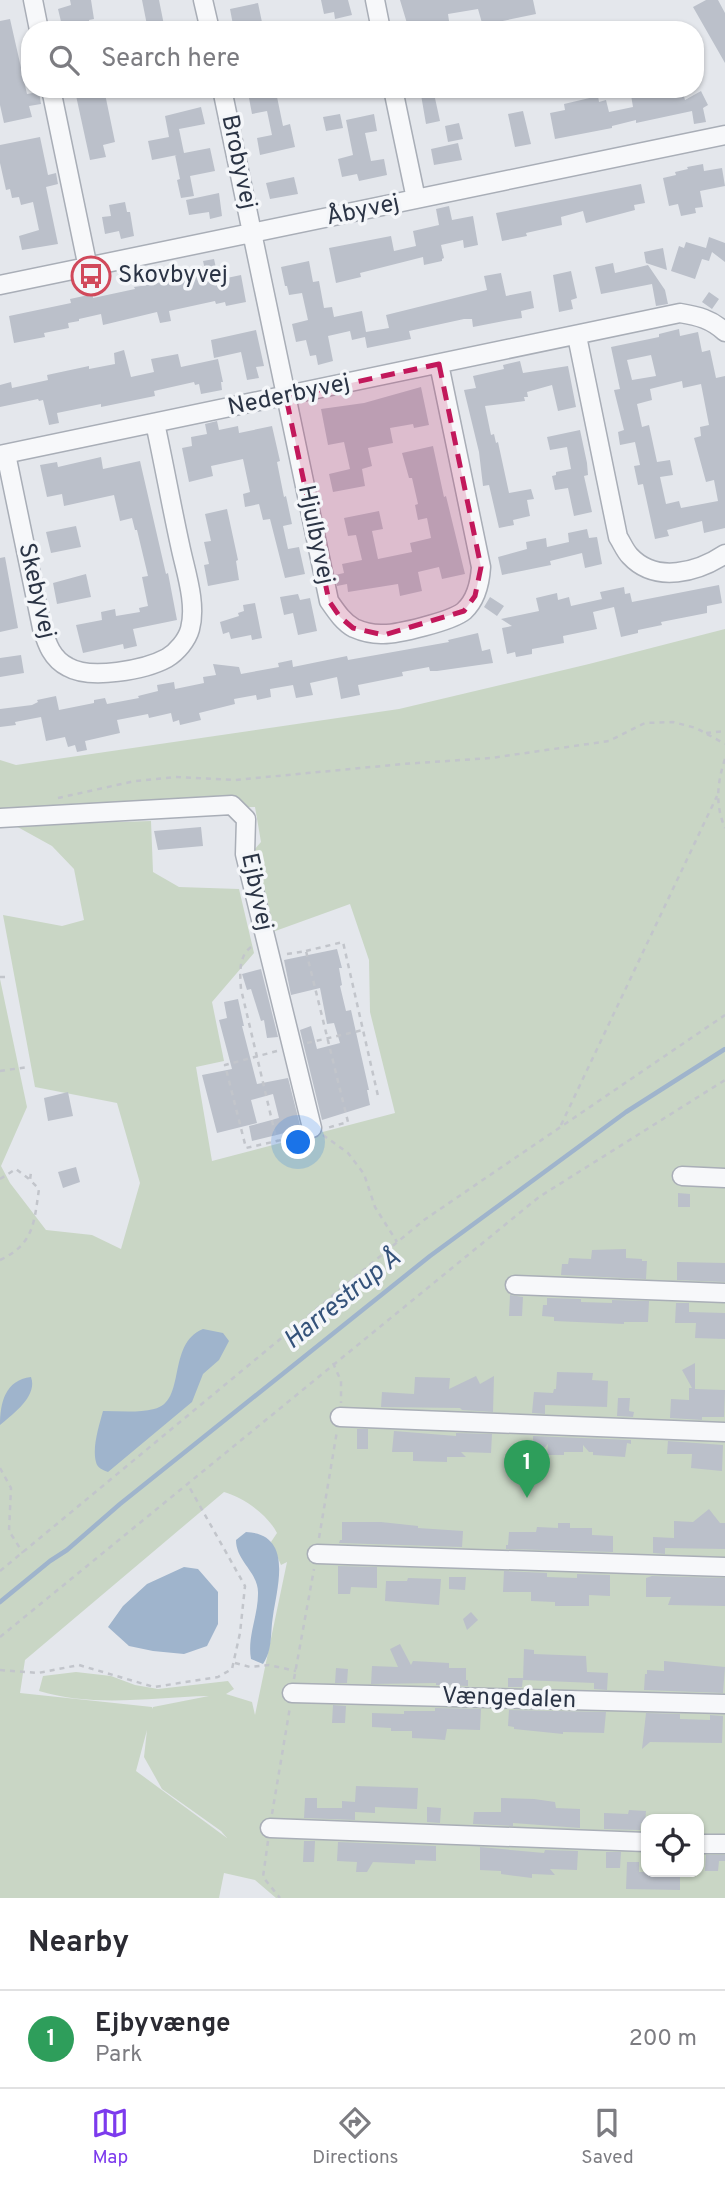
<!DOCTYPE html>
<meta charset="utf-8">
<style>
:root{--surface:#fff;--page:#f2f2f3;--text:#2b2b33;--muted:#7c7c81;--line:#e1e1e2;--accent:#7c3aed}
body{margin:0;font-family:Overpass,sans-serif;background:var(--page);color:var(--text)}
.controls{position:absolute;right:21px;bottom:21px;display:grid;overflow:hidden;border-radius:14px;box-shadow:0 2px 5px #0004}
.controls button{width:63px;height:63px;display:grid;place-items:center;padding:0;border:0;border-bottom:2px solid var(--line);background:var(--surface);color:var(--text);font:35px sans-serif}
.you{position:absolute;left:299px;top:1143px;width:24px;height:24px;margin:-18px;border:5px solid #fff;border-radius:50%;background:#1a73e8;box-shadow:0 0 0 10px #1a73e833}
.badge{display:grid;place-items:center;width:46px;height:46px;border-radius:50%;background:var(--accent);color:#fff;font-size:23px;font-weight:700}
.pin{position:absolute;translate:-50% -58px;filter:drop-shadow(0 2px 4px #0008)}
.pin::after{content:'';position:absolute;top:37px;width:24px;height:21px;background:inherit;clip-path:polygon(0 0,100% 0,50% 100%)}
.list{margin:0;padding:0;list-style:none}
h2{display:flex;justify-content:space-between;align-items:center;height:91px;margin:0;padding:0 28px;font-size:30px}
h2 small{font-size:23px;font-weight:400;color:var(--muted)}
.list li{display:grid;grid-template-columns:46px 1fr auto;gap:21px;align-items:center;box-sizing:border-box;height:98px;padding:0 28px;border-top:2px solid var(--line)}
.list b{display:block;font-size:26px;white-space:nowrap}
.list p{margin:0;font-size:23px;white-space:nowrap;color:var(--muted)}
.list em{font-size:23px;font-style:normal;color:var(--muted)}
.icon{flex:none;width:38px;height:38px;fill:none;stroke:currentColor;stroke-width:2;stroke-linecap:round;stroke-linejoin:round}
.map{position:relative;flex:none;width:725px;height:1898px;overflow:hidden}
.search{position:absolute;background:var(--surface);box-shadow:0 2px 5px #0004;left:21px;right:21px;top:21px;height:77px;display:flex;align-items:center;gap:18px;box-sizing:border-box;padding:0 24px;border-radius:28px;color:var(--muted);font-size:26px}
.sheet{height:189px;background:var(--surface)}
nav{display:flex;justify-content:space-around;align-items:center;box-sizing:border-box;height:98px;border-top:2px solid var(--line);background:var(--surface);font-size:19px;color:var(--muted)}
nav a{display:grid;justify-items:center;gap:4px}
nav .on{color:var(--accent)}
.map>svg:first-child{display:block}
.green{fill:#c9d6c5;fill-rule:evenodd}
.water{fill:#9fb4cc}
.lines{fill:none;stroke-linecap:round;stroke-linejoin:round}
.stream{stroke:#9fb4cc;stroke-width:4.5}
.building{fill:#bbc0ca;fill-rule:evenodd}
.minor-casing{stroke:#a9aeb7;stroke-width:21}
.path{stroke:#c2c5cb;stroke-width:2.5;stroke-dasharray:5 5;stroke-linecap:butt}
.minor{stroke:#f7f8fa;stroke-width:18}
.marked{fill:#c2185b;fill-opacity:0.2;stroke:#c2185b;stroke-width:5;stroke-dasharray:14 9;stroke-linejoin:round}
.labels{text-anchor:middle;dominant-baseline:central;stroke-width:7;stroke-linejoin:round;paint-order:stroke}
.street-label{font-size:24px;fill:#2b3445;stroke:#f4f6f9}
.poi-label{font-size:24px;fill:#2b3445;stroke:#f4f6f9;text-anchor:start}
.water-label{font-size:26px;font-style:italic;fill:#34527a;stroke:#f4f6f9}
</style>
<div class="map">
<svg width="725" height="1898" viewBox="0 0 725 1898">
<rect width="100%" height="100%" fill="#e4e7ec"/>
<path class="green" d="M725,629V1898H276L255,1880L224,1873L219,1898H0V979L27,1107L1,1166L10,1183L46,1230L92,1235L121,1249L140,1183L117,1103L35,1087L3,915L62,926L84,920L74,869L52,846L14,825L151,821L153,872L179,887L239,889L254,953L212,1002L224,1061L196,1067L212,1161L395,1113L370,1012L369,960L350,904L267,934L248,857L261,842L255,807L0,812V760L16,765L399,709L589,664ZM224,1492C243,1497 268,1515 277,1533L271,1542L281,1565L287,1562L255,1715L252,1702L226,1694L234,1689L228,1681L158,1689L135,1685L111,1676L76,1672L43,1676L39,1691C97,1708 151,1697 209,1696L153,1707L152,1709V1707L20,1693L25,1660ZM147,1730L144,1757L162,1789L221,1831L227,1838L136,1771ZM646,1819H699V1872H646Z"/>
<path class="water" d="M203,1329L223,1333L229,1341L219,1360L203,1374L192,1402L108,1472C103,1470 97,1468 96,1462C92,1447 99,1426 103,1411C120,1411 138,1413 154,1409C187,1402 166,1344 203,1329Z
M31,1377C38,1396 13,1414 0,1425C0,1403 5,1380 31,1377Z
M246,1532C294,1534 277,1587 273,1616C270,1634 273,1649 263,1664L251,1659C247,1637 258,1616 258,1594C259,1572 236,1562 236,1540Z
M184,1567L198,1569L218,1592V1624L207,1646L184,1654L153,1651L129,1646L108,1627L123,1606L147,1584Z"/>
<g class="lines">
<path class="stream" d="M0,1602L50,1561L67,1550L120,1504L430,1256L626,1112L725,1049"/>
</g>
<path class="building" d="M70,0H91L94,19L89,20L90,28L63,30L58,9L71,5Z
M142,0H159L165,30H148Z
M321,0H348L352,15L335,19L334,12L324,14Z
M400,0H533L536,14L493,23L495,30H484L478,9L448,14L449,21L440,22L442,30H409Z
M706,0H718L725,13V63L693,7Z
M258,3L263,27L234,30L230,9Z
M10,19L27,94L39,92L41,104L29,106L32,117L4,123L0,105V21Z
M84,89H104L115,142L103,145L106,157L90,160L75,91Z
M420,89H433L440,121L426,124Z
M656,89H682L685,100L701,91L708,105L703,108L706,122L694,124L692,111L636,123V120L612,126V128L555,139L550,113L565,110L564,104L598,96L599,102L606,100L609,112L633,107L631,95Z
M276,92L283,126L290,124L295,147L260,155L257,138L272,135L267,111L252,114L249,98Z
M201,107L205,124L179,129L184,153L210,148L215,171L190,176L194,196L181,198L177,180L180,179L175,155H177L152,160L148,141L169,137L165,116Z
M523,111L531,144L515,147L508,114Z
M340,114L343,128L326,131L323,117Z
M374,114L377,131L365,133L371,161L384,159L387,175L359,181L357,174L342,177L338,159L353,155L346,120Z
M459,123L463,139L448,142L445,126Z
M40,137L48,175L56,173L58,184L46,187L58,244L22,250L19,236L39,230L33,202L21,205L19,197L12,198L10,189L6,190L0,163V145Z
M458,143L462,160L434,165L431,149Z
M703,164L704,171L722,168L725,186L700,191L703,207L695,208L696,213L681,216L678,204L669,206L663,178L676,175L675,172L688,169L687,167Z
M294,177L298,194L270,199L266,183Z
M641,184L645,203L634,205L635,210L586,223L583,211L561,217L562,225L526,233L527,236L502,241L496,213Z
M219,193L222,216L210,219L209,212L189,215L186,200Z
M125,202L127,212H130L134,236L121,239L119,231L105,234L102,217L111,216L109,205Z
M449,206L452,220L473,216L478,245L464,248L463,240L441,245L444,258L442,259V261L424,265L423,257L360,273L361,277L336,283L329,248L391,236L394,251L416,246L413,231L439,225L436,209Z
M709,237L725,243V262L712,252L709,261L702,259L695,279L671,271L679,246L684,248L686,242L706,248Z
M663,248L667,270L646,263L644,252Z
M214,259L218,277H221L222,279L241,275L246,302L226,306L225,302L216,304L215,301L169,311L171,321L160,323L157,312L103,325L101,314L79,319V321L68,323L69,328L44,333L45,337L14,343L9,316L71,303L70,299L93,294V298L135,289L134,287L141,286L206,274L203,261Z
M309,261L313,282L319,281L324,308L332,307L334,317L362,311L366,332L389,328L386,315L487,290L484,276L501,273L506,296L531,291L534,308L521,311L522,318L509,320L473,327L472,319H464L409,331L411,339L367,348L365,337L352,340L350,331L328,336L333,361L318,365L316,355L310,356L306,340L296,342L292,324L308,320L302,293L289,295L287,286H285L281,267Z
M613,263L615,273L648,265L665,290L668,304L656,306L652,284L601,294L595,267Z
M571,271L577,298L571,300L573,309L559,312L553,275Z
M709,292L719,299L712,309L702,302Z
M679,329L680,336L698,332L702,352L710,350L716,378L725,376V528L704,533L702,521L667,530L669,536L655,539L643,484L638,485L634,466L640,465L635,442L620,445L618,432L624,430L614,390L620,389L611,347L659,337V334ZM651,355L656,376L632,380L627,360ZM682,381L683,388L701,384L709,425L700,427L701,436L694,438L706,482L714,480L718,501L681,508L679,501L666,504L660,477L673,475L670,460L657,462L649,425L642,427L637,404L652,400L650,389Z
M256,330L264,366L256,367L259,378L247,380L241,352L214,358L211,340Z
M124,350L131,377L154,372L151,359L178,354L181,367L218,359L223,382H221L222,390L201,394L199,384L195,385L194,382L154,391L155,396L101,407V404L57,413L59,423L49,425L43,400L39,401L38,399L0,407V385L11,382L12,388L48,380L47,375L89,366V369L115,364L114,353Z
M520,361L523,373L568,366L576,407L558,411L552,385L527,392L528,397H524L525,401L485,406L491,435L494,434L496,443L498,442L509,493L531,489L534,499L527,500L530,516L513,520L514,525L499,528L489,485L483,486L479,452L464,390L476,388L473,376L504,369L503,365Z
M421,387L429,425L414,428L413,424L390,428L393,443L368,448L372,466L362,469L365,486L333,492L329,474L350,469L344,442L328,445L321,409L364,403Z
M217,421L219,430L238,426L239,433L272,426L280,461L277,462L284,497L286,496L292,524L283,526L288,549L299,547L305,574L285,578L270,519L263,520L259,504L245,507L243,494L250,492L243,459L211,466L213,476L189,482L182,448L192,446L191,437L207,434L205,424Z
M580,430L587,463L588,475L584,476L592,512L574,516L568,488L555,490L552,476L556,475V472L571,469L567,447L550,450L547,437Z
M433,446L444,497L446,496L465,574L442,579L439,567L418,572L422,591L400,596L398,584L348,592L347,584L337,586L335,575L344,573L342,564L362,560L356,535L348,536L344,518L379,511L383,529L372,531L378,559L412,552L410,543L431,538L427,518L418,520L415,505L418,504L412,478H409L402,453Z
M101,457L103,469L140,461L166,574L168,573L177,620L133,629L137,646L124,649L123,644L83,653L76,625L102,620L101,612L115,609L116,616L140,612L139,608L148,606L142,577L148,576L137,530H135L132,518L120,521L114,495L64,506L62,494L47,497L40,465L57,462L58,467Z
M227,509L238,560L236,561L239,580L208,586L204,565L209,564L204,542L211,541L205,514Z
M76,526L81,547L51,553L46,532Z
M587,529L589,538L597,537L602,564L585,568L582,553L550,561L551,565L502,575L498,557L527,549L526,542L546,538L547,547L569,542L568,533Z
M5,557L18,628L0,632V558Z
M86,574L91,597L57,604L53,583Z
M719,585L722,603L707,606V613L661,622L662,625L638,630V633L621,637L614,607L593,612L597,629L563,636L564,643L532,649V654L516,657L515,652L507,654L502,628L512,626L501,619L539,611L536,598L557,593L558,600L569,597L571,606L602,599L600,592L624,587L625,594L630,593L632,602Z
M298,594L300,600L310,598L317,631L298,635L293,613L284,615L280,597Z
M490,597L504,606L497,616L484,607Z
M255,603L262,638L252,640L251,635L231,639L229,632L223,634L220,622L239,616L238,613L244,611L243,605Z
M478,633L482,651L490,649L493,663L437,671H430L429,667L402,672L403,676L358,685L360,695L341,699L337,677L310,683L313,695L296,698L293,685L270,689L271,697L257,700L256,695L234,699L235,704L199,713L201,720L180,725L179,720L173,722L171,713L149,718L148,714L117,720L120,733L85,741L87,750L77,752L75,745L68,747L65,737L46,741L41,717L15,722L16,725L0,727V709L32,705L38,702L37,700L56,696L59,710L94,703V700L105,698L107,704L139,698L138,696L158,691L157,685L174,682L175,689L204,683L203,677L216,675L213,664L239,667L241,674L279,667L278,663L292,660L293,667L347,656L348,660L449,642L448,640Z
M21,655L24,673L0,677V658Z
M201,827L203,846L158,850L154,831Z
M337,949L342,968H339L342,985L340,986L346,1011L351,1010L369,1090H367L370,1105L322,1120L300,1030L311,1026L317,1049L340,1043L334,1023L327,1024L320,988L291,995L284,960Z
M261,969L278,1037L267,1038L264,1020L261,1021L251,989L247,990L242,974Z
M238,999L244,1026H242L257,1084L288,1078L301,1129L252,1141L249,1126L279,1118L273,1094L251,1100L257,1123L217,1133L202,1075L232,1069L219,1020L227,1018L224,1002Z
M68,1092L73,1116L48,1121L44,1098Z
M76,1167L80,1182L63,1188L58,1172Z
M678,1193L690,1194V1207H678Z
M626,1249V1258L642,1259V1261H647L646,1279L561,1275L562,1264H568L569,1258L591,1259L592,1250Z
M677,1262L725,1263V1282L677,1280Z
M510,1295L523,1297L522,1316H509Z
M547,1298L581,1299V1302L612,1303V1300L649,1301L648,1322H624V1324L554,1321V1317L542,1316L543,1305H547Z
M676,1303H689V1312L725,1313V1339L695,1338L696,1323H675Z
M695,1363V1389L725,1390L724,1417H702V1420L670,1418L671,1399L689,1400V1388H692L682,1370Z
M557,1372L593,1373L592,1380L608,1381L607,1407L545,1405V1414L532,1413L534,1392L553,1393L554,1389H556Z
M476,1376L480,1384L494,1376L493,1412L462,1410L460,1408L381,1407L382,1392L414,1394L415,1377L450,1378L449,1389Z
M618,1398H630L629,1411L634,1412L633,1417L617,1416Z
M357,1429H368V1449H357Z
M394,1431L456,1436V1433L492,1434L491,1453L461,1452L466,1457H447V1462L413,1461V1452H392Z
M533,1436L631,1440V1444L627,1443L625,1457L593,1455V1452H589L583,1445V1452H564V1455H547L548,1444L525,1469V1466H519L520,1454H525L526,1443H533Z
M668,1441L723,1445L722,1471L691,1468L692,1454H667Z
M709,1509L720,1523H725V1549L665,1548V1554L653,1553V1537L674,1538V1521L693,1522Z
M342,1522H381L418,1526V1528L463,1531L462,1547L339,1543L340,1540H342Z
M558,1523H570V1528H592V1535L613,1536V1552L506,1549V1545H508L509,1532H536L537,1527L558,1528Z
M338,1566L377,1567V1588L351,1587L350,1594H338Z
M504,1571L547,1573V1577L577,1578V1574L610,1575V1596L589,1595V1606H555V1602L531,1601V1592H503Z
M652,1576L725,1578V1606L668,1605L671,1597H646V1578Z
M449,1577H466L465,1590L449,1589Z
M408,1578L441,1579L439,1605L385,1601L386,1581H407Z
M471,1612L478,1620L467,1630L463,1619Z
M400,1644L411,1665L413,1661L449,1663V1668H466V1680H468V1686L436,1685V1683L371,1684L372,1666L398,1667L390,1649Z
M524,1649L534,1650V1654L586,1656L587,1672L608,1673L607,1690L594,1689V1683L523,1680Z
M664,1661L725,1667L723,1693L644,1690L645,1674H647V1670L664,1671Z
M336,1668L348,1669L347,1683H335Z
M508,1678H523L522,1687H508Z
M333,1705L346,1706L345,1723H332Z
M435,1708L481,1709L480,1730L447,1729L445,1740L434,1739L412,1738V1731H391V1728L372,1727V1713L404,1714V1711H435Z
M509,1710L606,1712L604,1733L563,1732V1734L514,1729V1727L508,1726Z
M646,1713L680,1714V1719L710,1720V1715L723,1716L722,1743L650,1742L642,1749Z
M356,1786L418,1788L417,1809L375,1807V1813L355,1812V1820L304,1818L305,1798H317V1808H342V1801L355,1802Z
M501,1798L534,1799L555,1802L556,1808L580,1809V1828L513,1823V1826L473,1824L474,1812H501Z
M427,1807L441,1808L440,1823L427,1822Z
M629,1810L646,1811L645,1823H641L640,1830L604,1829V1813L628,1814Z
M304,1841H315L314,1862H303Z
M338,1842L436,1846V1861L415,1860V1864L373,1862L367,1872H356L357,1862L337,1861Z
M480,1847L544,1853L545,1850L578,1851L577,1870L550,1869L555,1875L532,1874V1878L501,1874V1871L480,1870Z
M606,1852H621L620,1868H606Z
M706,1855H725V1861H719L718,1871H705Z
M627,1862H639V1872H680V1890L626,1889Z"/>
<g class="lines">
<defs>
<path id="minor" d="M33,0L39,30
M203,0L210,30
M375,0L381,30
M51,89L88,268
M222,89L329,601C336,611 343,622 354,628C363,632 372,634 381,634C396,635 452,621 464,611C476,600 480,583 481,567L439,364
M393,89L416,199
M0,285L725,135
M577,336L618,537C622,543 625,551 630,556C656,584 698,572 725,554
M6,454L42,628C47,644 52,659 68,667C90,680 145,670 167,658C177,652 187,640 190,629C197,603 185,570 180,545C171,504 164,464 155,423
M0,455L680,313C698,316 711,319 725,332
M0,818L232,805L246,819L245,854L312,1128
M682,1176L725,1178
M515,1285L725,1293
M340,1417L725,1432
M317,1554L725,1567
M292,1693L725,1704
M270,1828L646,1842
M699,1844H725"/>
</defs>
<use href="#minor" class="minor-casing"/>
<path class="path" d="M706,733L725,731
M725,759C717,783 715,805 725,828
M58,798L135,781L175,777L235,780L403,764L491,758L609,741L645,723L673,722L696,728L725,744
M251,947C238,957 240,974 241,989L277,1142
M306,951L343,942L378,1096
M287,954L306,951L348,1122L327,1128
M0,977H5
M307,1043L363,1030
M277,1051L225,1065L246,1148L299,1136
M0,1071L28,1067
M561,1125L717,796
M323,1135L348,1153L364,1174L375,1207L397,1242
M0,1179L16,1169L29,1179
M0,1260C34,1244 34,1223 39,1189L30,1180L31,1172
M333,1363L341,1381V1403
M0,1468L11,1488L9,1531L23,1553
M319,1538L337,1431
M0,1571L424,1220L725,1015
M0,1637L539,1197L725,1080
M235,1663L250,1667L269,1665L296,1671
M0,1670L38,1673L79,1665L154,1687L218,1677L232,1669L240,1633L245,1586L187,1483
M294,1679L314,1569
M272,1814L290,1707
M268,1841L263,1877L280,1898"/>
<use href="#minor" class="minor"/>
</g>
<path class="marked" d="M439,364L481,567L475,596L464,611L384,635L353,628L340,617L329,601L286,397Z"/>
<defs>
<symbol id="bus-ring" viewBox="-11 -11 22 22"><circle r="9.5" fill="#f4f6f9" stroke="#d1495b" stroke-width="1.5"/><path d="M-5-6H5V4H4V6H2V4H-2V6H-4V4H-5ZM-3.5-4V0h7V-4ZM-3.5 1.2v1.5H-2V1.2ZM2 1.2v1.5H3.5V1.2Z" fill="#d1495b"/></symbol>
</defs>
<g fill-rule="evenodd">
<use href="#bus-ring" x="69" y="254" width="44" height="44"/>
</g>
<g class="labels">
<g class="street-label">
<text transform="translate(238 162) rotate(78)">Brobyvej</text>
<text transform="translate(363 211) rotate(-12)">Åbyvej</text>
<text transform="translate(289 396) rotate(-12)">Nederbyvej</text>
<text transform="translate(315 535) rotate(78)">Hjulbyvej</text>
<text transform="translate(36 591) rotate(77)">Skebyvej</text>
<text transform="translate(256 892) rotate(78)">Ejbyvej</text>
<text transform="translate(509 1699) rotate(2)">Vængedalen</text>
</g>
<g class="poi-label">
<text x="118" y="276">Skovbyvej</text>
</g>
<g class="water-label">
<text transform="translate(343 1300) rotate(-39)">Harrestrup Å</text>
</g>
</g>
</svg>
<div class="controls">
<button><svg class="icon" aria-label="locate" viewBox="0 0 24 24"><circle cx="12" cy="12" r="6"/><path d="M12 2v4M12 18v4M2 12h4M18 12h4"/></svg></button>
</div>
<div class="you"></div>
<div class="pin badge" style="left:527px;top:1498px;background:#2e9e5b">1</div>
<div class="search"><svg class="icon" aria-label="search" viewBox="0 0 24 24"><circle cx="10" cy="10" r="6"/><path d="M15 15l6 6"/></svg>Search here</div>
</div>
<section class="sheet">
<h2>Nearby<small></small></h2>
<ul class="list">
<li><span class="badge" style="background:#2e9e5b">1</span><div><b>Ejbyvænge</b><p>Park</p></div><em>200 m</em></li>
</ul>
</section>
<nav>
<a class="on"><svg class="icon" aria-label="map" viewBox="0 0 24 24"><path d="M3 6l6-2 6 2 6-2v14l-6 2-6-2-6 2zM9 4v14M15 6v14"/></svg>Map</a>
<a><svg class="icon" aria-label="directions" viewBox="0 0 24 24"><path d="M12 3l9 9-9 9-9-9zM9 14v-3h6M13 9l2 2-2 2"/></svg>Directions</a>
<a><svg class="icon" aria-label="saved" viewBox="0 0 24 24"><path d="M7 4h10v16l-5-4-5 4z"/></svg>Saved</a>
</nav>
